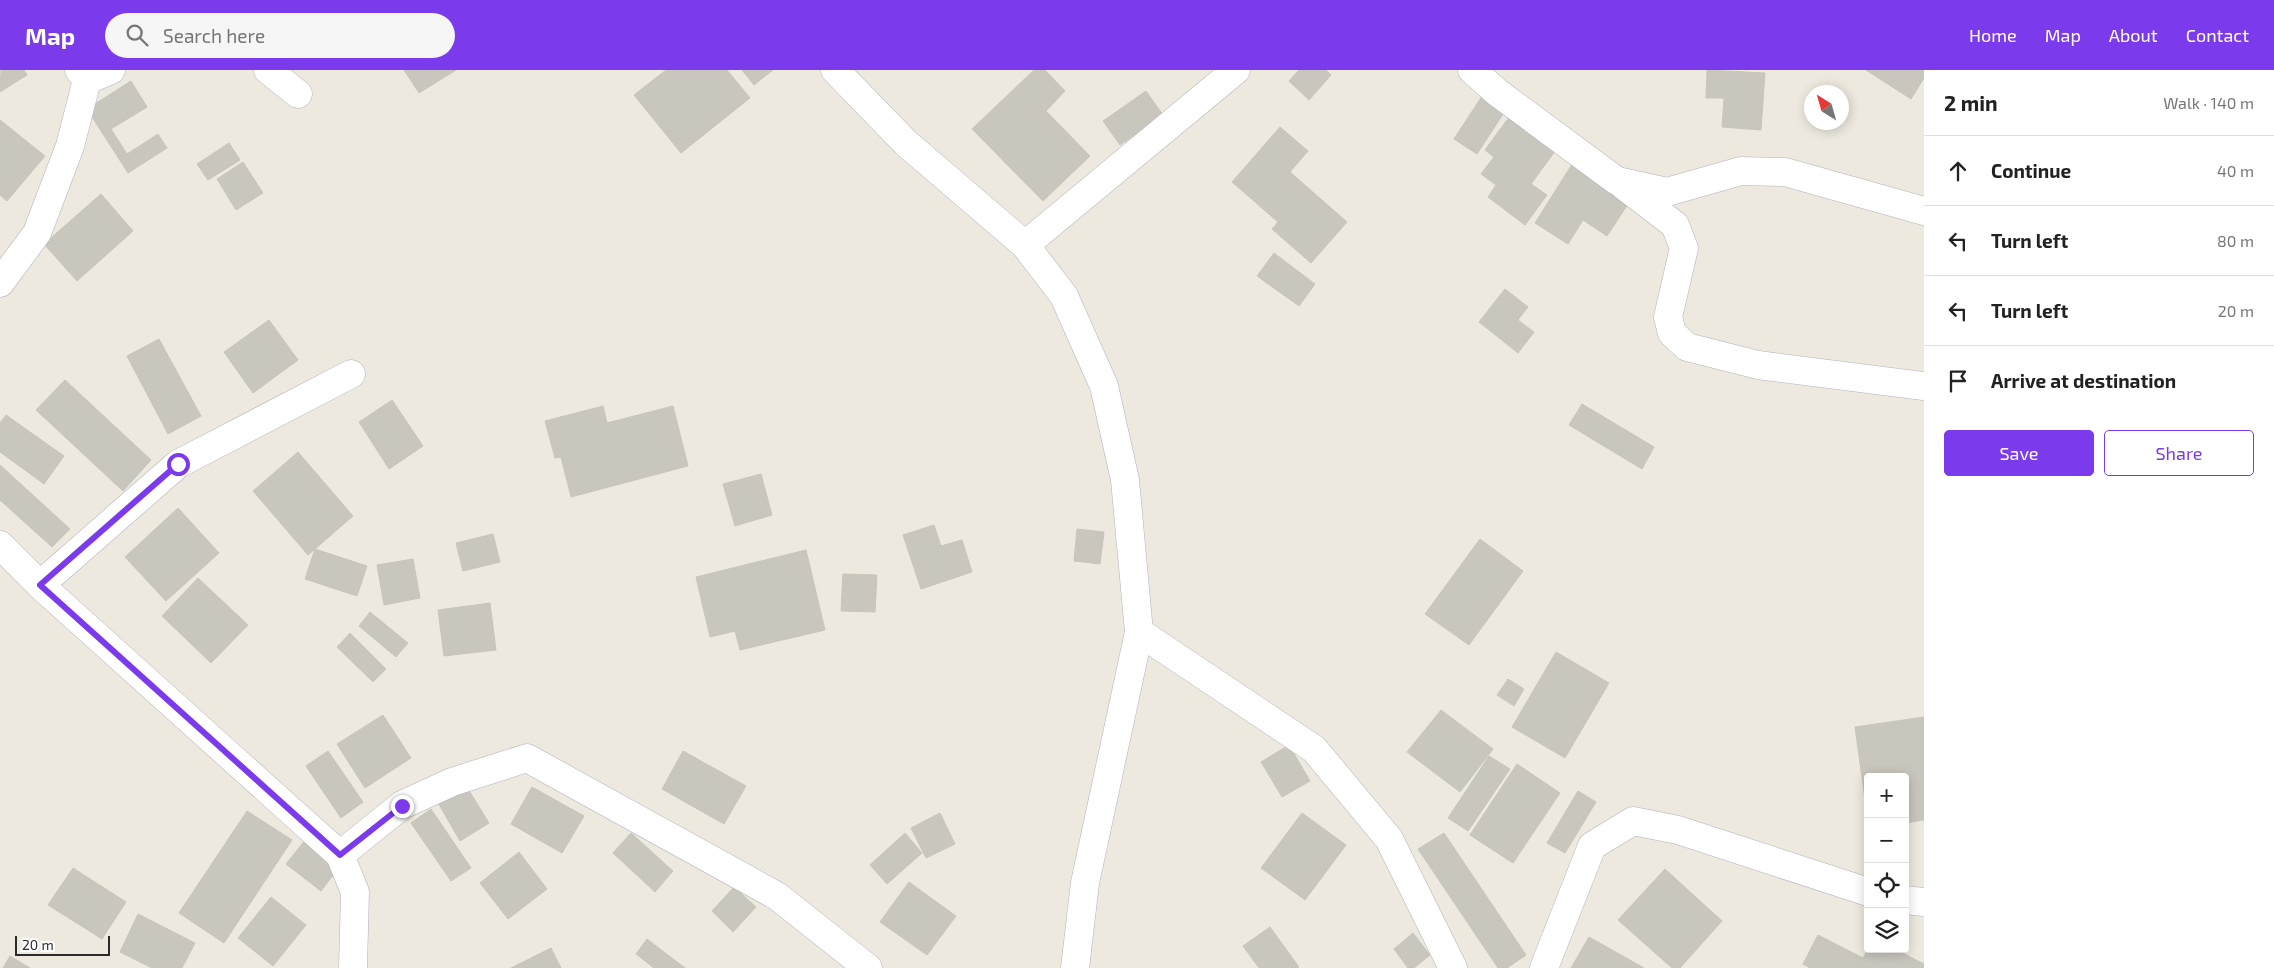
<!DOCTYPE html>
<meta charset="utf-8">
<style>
:root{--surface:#fff;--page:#f6f6f6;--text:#222;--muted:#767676;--line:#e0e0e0;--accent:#7c3aed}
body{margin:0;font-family:"Exo 2",sans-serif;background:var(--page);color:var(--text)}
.controls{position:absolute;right:15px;bottom:15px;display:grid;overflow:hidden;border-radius:5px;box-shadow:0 2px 12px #0003}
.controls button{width:45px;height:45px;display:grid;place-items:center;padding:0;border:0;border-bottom:1px solid var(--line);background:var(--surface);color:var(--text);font:25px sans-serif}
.compass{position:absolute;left:1804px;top:15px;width:45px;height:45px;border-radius:50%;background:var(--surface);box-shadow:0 2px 12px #0003;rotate:323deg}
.scale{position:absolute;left:15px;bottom:12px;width:95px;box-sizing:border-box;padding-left:5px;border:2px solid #2b2b2b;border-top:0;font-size:14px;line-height:18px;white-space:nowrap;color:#2b2b2b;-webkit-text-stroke:4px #fff;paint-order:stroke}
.stop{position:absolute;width:15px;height:15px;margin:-11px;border:4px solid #7c3aed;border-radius:50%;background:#fff}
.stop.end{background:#7c3aed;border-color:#fff;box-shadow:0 1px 5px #0008}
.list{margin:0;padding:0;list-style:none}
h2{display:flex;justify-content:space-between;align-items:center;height:65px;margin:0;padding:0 20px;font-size:21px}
h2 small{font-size:16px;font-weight:400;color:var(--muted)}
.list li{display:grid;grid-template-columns:32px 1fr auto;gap:15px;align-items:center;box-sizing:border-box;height:70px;padding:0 20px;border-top:1px solid var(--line)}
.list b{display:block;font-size:19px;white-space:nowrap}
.list em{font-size:16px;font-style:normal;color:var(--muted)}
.actions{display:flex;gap:10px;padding:15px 20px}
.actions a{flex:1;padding:11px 0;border:1px solid var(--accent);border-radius:5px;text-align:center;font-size:18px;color:var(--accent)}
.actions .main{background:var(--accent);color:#fff}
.icon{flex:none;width:28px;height:28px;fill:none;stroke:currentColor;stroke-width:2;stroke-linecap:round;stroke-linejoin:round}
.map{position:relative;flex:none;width:1924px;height:898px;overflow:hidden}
header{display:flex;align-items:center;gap:30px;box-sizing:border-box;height:70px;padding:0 25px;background:var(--accent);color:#fff}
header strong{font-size:24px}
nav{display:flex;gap:28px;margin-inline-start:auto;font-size:18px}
.search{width:350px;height:45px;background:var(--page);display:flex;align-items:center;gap:12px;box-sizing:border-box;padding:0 18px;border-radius:28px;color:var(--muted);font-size:19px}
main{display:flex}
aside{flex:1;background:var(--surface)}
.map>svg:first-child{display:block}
.building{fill:#c8c6bd;stroke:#c8c6b8}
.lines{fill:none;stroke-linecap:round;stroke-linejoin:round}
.minor-casing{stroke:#b1b1be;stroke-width:29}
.minor{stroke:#fff;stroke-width:28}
.route{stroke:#7c3aed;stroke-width:6}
</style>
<header>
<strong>Map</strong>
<div class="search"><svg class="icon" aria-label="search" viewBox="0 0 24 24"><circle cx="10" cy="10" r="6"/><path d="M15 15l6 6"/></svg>Search here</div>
<nav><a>Home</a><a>Map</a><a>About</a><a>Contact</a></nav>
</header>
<main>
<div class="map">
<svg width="1924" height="898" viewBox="0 0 1924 898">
<rect width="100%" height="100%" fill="#ede9de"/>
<path class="building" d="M1,0H24L27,5L0,22Z
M404,0H456L419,23Z
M666,0H727L750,28L681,83L634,25Z
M742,0H773L754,15Z
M1034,0H1045L1065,21L1046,41L1090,86L1043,131L972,59Z
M1299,0H1326L1331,5L1309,30L1289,11Z
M1707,0L1765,3L1761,60L1722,57L1724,28H1706Z
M1866,0H1924V8L1911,29Z
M131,11L147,37L111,59L127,84L158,64L167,78L128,103L87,39Z
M1486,20L1509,35L1477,84L1454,69Z
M1146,21L1163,45L1120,75L1103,51Z
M1515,39L1561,73L1531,114L1547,125L1525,155L1488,127L1496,115L1481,104L1494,87L1485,80Z
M0,50L45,86L7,131L0,125Z
M1280,57L1308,81L1290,102L1347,152L1311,193L1272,159L1278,152L1232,112Z
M229,73L240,90L208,110L197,94Z
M1576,88L1634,125L1607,166L1583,150L1568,174L1535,153Z
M243,92L263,123L236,140L217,109Z
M101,124L133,161L77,211L44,174Z
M1274,183L1315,214L1299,236L1257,206Z
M1505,219L1528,237L1518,250L1534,262L1518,283L1479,252Z
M269,250L298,290L253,323L224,282Z
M159,269L201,346L168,364L127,286Z
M65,310L151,390L123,421L36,340Z
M392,330L423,376L389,399L359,352Z
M1582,334L1654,377L1642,399L1569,355Z
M603,336L607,353L673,336L688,396L571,427L561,387L555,388L545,351Z
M6,345L64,386L44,414L0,382V353Z
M298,382L353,446L308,485L253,421Z
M0,395L70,459L52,477L0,430Z
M761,404L772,445L735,456L723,414Z
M178,438L219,483L166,531L125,487Z
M934,455L941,476L962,470L972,502L921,519L903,465Z
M1077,459L1104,462L1100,494L1074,491Z
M493,464L500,492L463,501L456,473Z
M1480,469L1523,501L1469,575L1425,544Z
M315,479L367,496L357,526L305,509Z
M806,480L825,560L740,580L735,561L710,567L696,507Z
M413,489L420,528L384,535L377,495Z
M843,504L877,505L875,542L841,541Z
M198,508L248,555L211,593L162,546Z
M490,533L496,580L444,586L438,540Z
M370,542L408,573L396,587L359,556Z
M350,563L386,599L373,612L337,577Z
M1556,582L1609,613L1565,688L1512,657Z
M1508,609L1524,619L1514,636L1497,625Z
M1441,640L1493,679L1460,722L1407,682Z
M383,645L411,688L365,718L337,674Z
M1924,647V750L1905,753V707H1868V751L1855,657Z
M1289,675L1310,711L1282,727L1261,692Z
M328,681L363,732L341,748L306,696Z
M683,681L746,716L724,754L662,719Z
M1489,686L1510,699L1468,761L1448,748Z
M1517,694L1560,723L1513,793L1470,765Z
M465,714L489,753L460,771L437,731Z
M532,717L584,746L562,783L511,754Z
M1578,721L1596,732L1565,783L1547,773Z
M431,739L471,798L451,811L411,753Z
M247,741L292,770L224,873L179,843Z
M940,743L955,774L926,788L911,758Z
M1302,743L1346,775L1305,830L1261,798Z
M631,763L673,801L655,822L613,783Z
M905,763L922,783L887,814L870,795Z
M1444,763L1526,885L1507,898H1498L1418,779Z
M306,769L340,796L321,821L286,794Z
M519,782L547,819L508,849L480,813Z
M73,798L126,832L102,869L48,835Z
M1665,799L1722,851L1680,898H1672L1618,850Z
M909,812L956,846L927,885L880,852Z
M734,817L756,837L733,862L712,841Z
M271,827L306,855L273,896L238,868Z
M138,844L195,873L182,898H152L120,882Z
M1270,857L1299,897L1298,898H1259L1243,876Z
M1413,863L1430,885L1414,898H1408L1394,879Z
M1818,865L1863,888L1868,879H1895L1924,894V898H1810L1803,894Z
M1589,867L1644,898H1571Z
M647,869L685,898H654L636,884Z
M551,878L561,898H511Z
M10,886L30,898H3Z"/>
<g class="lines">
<defs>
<path id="minor" d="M268,0L298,24
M835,0L906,73L1025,175L1064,226L1104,316L1125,410L1139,562L1085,813L1075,898
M1472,0L1498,23L1617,111L1667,122L1741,101L1785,102L1924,141
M87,10L111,0
M1624,116L1675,155L1684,178L1668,247L1672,263L1687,277L1758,295L1924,316
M1025,175L1236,0
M0,213L37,163L70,76L87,10L79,0
M0,475L40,515L340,785L355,822L353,898
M40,515L178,394L351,304
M1139,562L1314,679L1389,769L1453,898
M340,785L402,735L452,712L527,688L777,826L868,898
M1905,830L1924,832
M1544,898L1592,776L1633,751L1678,760L1868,822"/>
</defs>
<use href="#minor" class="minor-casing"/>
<use href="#minor" class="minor"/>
</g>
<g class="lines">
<path class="route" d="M178,394L40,515L340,785L402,736"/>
</g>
</svg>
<div class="controls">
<button>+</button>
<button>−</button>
<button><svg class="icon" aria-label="locate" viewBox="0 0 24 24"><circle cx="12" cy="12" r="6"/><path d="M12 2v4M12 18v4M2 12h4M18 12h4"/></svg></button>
<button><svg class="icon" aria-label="layers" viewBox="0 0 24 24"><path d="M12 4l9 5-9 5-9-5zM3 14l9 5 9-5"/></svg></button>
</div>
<svg class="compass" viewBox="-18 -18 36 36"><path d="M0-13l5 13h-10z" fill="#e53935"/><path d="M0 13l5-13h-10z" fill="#767676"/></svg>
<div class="scale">20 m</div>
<div class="stop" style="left:178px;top:394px"></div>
<div class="stop end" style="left:402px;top:736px"></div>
</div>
<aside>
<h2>2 min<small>Walk · 140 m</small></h2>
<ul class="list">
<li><svg class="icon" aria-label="ahead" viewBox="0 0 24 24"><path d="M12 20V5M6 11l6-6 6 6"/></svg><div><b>Continue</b></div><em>40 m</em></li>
<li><svg class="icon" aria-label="left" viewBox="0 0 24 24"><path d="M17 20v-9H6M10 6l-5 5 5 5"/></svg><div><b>Turn left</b></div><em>80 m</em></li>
<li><svg class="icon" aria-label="left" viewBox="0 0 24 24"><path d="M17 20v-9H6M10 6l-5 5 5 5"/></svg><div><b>Turn left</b></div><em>20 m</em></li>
<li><svg class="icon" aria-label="arrive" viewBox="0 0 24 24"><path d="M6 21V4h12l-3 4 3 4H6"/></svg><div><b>Arrive at destination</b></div></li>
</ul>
<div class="actions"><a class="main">Save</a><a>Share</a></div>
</aside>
</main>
